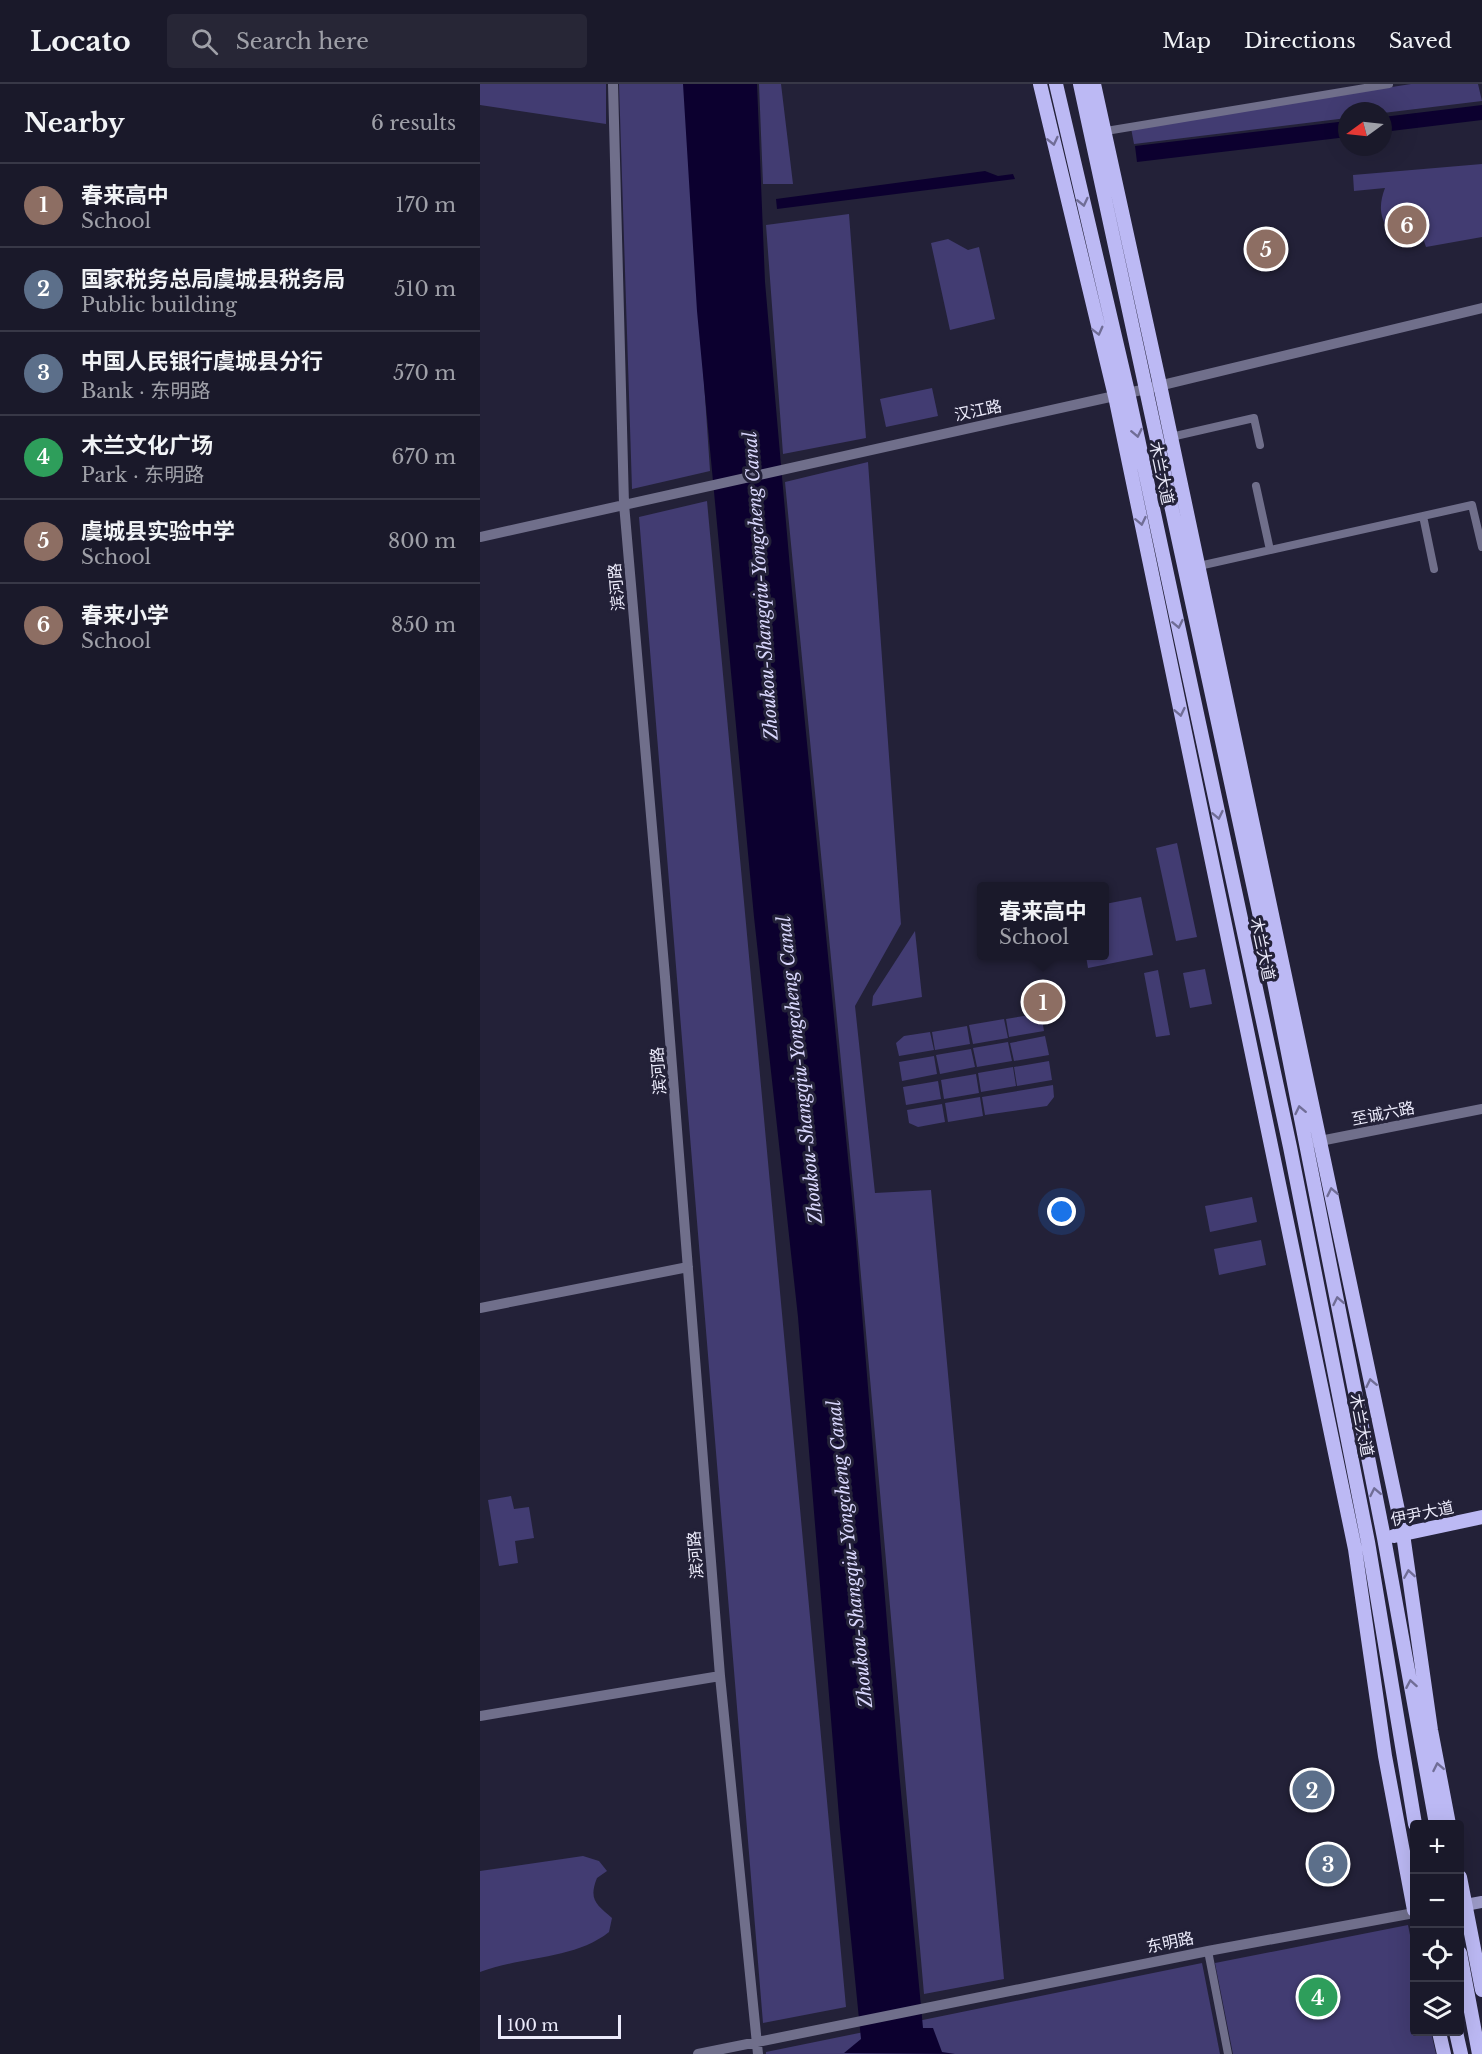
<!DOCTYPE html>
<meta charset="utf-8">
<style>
:root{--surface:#1a192a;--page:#272636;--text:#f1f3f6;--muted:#9fa0a8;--line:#383847;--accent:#d93025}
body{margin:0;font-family:"Libre Baskerville","Noto Sans SC",serif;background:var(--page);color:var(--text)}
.controls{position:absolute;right:18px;bottom:18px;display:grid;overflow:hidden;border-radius:6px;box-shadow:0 6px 24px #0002}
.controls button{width:54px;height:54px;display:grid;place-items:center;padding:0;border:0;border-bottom:2px solid var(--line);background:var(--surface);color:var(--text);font:30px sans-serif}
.compass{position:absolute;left:858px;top:18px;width:54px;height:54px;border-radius:50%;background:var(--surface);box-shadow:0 6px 24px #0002;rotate:255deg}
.scale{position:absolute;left:18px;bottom:15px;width:123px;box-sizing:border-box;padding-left:6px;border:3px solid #ecebfb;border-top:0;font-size:16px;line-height:21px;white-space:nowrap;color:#ecebfb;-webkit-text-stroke:4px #232138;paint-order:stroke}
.you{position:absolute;left:582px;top:1128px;width:21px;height:21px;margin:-15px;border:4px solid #fff;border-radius:50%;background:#1a73e8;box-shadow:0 0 0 9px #1a73e833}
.badge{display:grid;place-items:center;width:39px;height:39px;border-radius:50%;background:var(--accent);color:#fff;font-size:20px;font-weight:700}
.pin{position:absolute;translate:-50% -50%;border:3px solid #fff;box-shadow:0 2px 6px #0006}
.popup{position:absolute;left:497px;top:798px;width:132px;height:78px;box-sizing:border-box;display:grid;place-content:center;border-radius:6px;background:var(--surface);filter:drop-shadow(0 2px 4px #0005);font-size:20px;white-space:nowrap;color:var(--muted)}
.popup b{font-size:22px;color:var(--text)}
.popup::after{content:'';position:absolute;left:50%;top:100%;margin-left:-12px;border:12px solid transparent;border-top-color:var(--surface)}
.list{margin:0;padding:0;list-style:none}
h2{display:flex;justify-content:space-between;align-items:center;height:78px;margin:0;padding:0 24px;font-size:26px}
h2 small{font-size:20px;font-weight:400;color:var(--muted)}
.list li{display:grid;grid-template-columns:39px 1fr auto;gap:18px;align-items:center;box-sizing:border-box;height:84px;padding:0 24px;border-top:2px solid var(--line)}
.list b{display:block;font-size:22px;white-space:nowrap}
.list p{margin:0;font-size:20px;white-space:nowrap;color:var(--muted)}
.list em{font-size:20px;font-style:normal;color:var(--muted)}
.icon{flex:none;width:33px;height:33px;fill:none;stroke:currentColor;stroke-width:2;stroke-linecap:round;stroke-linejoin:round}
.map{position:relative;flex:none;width:1002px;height:1970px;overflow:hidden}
header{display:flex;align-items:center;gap:36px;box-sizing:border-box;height:84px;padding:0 30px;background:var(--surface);border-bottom:2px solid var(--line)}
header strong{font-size:28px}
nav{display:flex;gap:33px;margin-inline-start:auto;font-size:21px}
.search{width:420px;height:54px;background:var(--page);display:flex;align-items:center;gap:15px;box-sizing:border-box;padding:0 21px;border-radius:6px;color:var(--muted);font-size:22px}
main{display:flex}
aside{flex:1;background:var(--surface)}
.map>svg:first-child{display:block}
.green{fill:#423c72}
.water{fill:#0c002f}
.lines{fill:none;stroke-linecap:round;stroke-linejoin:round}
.minor{stroke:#706f8b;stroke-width:8}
.tertiary{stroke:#706f8b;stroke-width:10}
.secondary{stroke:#9b99c6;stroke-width:12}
.primary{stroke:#bcb9f4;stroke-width:14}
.oneway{stroke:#706d96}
.labels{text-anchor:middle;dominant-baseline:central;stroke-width:6;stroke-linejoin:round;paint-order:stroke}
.street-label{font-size:16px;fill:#ecebfb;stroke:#232138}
.water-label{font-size:18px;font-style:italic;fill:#d9d7fd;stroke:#232138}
</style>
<header>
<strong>Locato</strong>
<div class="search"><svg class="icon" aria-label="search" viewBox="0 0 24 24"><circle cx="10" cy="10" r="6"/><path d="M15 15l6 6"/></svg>Search here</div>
<nav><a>Map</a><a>Directions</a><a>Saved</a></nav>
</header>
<main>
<aside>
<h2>Nearby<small>6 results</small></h2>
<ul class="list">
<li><span class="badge" style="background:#8d6e63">1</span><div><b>春来高中</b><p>School</p></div><em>170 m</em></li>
<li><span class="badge" style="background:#5c6f8a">2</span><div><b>国家税务总局虞城县税务局</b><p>Public building</p></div><em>510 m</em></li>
<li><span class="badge" style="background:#5c6f8a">3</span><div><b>中国人民银行虞城县分行</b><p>Bank · 东明路</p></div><em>570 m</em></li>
<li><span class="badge" style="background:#2e9e5b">4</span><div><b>木兰文化广场</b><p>Park · 东明路</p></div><em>670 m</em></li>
<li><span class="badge" style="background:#8d6e63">5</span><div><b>虞城县实验中学</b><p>School</p></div><em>800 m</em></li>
<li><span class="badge" style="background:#8d6e63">6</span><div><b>春来小学</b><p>School</p></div><em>850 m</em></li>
</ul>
</aside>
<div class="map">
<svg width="1002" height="1970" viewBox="0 0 1002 1970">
<rect width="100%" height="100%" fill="#232138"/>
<path class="green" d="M0,0H126V40L0,21Z
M139,0H204L230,387L152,405Z
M279,0H301L313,100H283Z
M931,0H998L1002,17L903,29V27H867V34L654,60L651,44Z
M1002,80V153L946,163L942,151H922L909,147C899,132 899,120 905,104L874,107L873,91Z
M369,130L386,354L303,370L286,141Z
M468,155L488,166L499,163L515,235L470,246L451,159Z
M452,304L458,332L406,343L400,315Z
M388,378L421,840L375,922L395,1109L451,1106L524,1895L444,1910L374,1112L305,398Z
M227,417L366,1923L283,1939L159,433Z
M697,759L717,853L696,857L676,764Z
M661,813L673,871L608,884L606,872H624L625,820Z
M435,847L442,913L392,922L393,912Z
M725,885L732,920L710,924L703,889Z
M678,886L690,951L676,953L664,889Z
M550,931L562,935L564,947L529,953L526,935Z
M524,935L528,954L493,960L489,941Z
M487,942L490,960L455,966L452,948Z
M450,948L454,966L419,972L416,959L424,952Z
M565,952L569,971L534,977L530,959Z
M528,958L532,977L497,983L493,964Z
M491,965L495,983L460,990L456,971Z
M454,972L457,990L422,997L419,978Z
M569,977L572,996L537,1002L534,983Z
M533,983L536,1002L501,1008L498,989Z
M496,990L499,1009L464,1015L461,996Z
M458,997L461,1015L426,1021L423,1003Z
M573,1001L574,1013L567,1022L505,1031L502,1013Z
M500,1013L503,1032L468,1038L465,1019Z
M462,1020L465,1038L438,1043L429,1039L427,1026Z
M772,1113L777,1138L730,1148L725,1122Z
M781,1156L786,1181L739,1191L734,1165Z
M31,1412L34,1425L49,1423L54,1454L35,1457L38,1479L19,1482L8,1416Z
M103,1772L119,1777L127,1787L117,1794C108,1816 117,1821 132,1834L129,1848C94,1876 41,1872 0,1888V1787Z
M928,1841L934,1871V1948H951L956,1970H753L735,1879Z
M722,1879L740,1970H286V1968Z"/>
<path class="water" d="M203,0H277L285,198L312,507L376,1155L419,1687L443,1944H453L462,1968L475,1970L364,1969L381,1955L360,1745L318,1233L274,833L217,227Z
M1002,21V36L903,48V33Z
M867,37V53L657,78L655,62Z
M505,87L518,92L533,90L535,95L297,125L296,115Z"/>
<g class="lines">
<path class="minor" d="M620,48L909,0
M691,353L774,334L780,361
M776,402L790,466
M943,432L954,485
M719,482L992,421L1002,463
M728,1867L748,1970"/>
<path class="tertiary" d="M133,0L144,420L185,893L240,1592L278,1970
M0,453L666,305L1002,224
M835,1058L1002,1025
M0,1224L208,1183
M0,1632L240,1592
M218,1970L728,1867L934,1829"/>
<path class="secondary" d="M980,1822L1002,1818"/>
<path class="primary" d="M560,0L635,312L875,1465L905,1672L934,1826
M576,0L648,308L810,1063L888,1458L935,1740
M600,0L793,893L904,1454L956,1740
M614,0L680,301L923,1450L951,1646L969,1740
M914,1452L1002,1433
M980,1793L1002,1906
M980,1869L999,1970
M959,1948L964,1970
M976,1948L981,1970"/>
</g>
<defs><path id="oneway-chevron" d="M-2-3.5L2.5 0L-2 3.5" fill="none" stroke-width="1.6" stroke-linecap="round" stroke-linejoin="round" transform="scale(1.5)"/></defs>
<g class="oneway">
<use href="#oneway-chevron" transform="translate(573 57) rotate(77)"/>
<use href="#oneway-chevron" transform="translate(603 118) rotate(77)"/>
<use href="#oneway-chevron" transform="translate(618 247) rotate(76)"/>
<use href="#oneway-chevron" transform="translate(657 349) rotate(78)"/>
<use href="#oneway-chevron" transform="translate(661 437) rotate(78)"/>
<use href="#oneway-chevron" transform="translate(698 540) rotate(78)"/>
<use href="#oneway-chevron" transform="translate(700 628) rotate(78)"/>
<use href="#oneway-chevron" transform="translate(738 731) rotate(78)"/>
<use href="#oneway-chevron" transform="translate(820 1026) rotate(-102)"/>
<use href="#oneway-chevron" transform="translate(852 1108) rotate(-102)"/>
<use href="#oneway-chevron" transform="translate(858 1217) rotate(-101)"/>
<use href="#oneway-chevron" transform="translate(891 1299) rotate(-102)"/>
<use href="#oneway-chevron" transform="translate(895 1408) rotate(-101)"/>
<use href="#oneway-chevron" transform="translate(929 1490) rotate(-99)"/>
<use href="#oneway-chevron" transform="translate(931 1600) rotate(-100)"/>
<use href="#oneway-chevron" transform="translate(958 1683) rotate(-101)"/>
</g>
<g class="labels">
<g class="street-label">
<text transform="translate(498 326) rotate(-12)">汉江路</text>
<text transform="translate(682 389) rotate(78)">木兰大道</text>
<text transform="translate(136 503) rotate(-95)">滨河路</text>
<text transform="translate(783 865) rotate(78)">木兰大道</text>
<text transform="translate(178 987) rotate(-94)">滨河路</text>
<text transform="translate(903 1029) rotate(-11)">至诚六路</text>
<text transform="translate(882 1341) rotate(79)">木兰大道</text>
<text transform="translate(942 1429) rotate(-12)">伊尹大道</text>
<text transform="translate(215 1471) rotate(-94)">滨河路</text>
<text transform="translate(690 1858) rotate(-12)">东明路</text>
</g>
<g class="water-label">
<text transform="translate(281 502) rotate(-94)">Zhoukou-Shangqiu-Yongcheng Canal</text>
<text transform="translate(320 986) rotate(-96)">Zhoukou-Shangqiu-Yongcheng Canal</text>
<text transform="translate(370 1470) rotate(-96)">Zhoukou-Shangqiu-Yongcheng Canal</text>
</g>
</g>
</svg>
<div class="controls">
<button>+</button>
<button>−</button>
<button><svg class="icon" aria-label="locate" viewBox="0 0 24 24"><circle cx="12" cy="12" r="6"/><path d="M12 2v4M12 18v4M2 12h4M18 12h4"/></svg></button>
<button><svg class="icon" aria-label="layers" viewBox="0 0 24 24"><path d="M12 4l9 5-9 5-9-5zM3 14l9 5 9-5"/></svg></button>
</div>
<svg class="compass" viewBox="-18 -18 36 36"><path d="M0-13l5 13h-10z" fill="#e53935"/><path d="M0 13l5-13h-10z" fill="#9fa0a8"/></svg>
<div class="scale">100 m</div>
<div class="you"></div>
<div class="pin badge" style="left:563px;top:918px;background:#8d6e63">1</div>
<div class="popup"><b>春来高中</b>School</div>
<div class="pin badge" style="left:832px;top:1706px;background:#5c6f8a">2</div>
<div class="pin badge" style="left:848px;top:1780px;background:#5c6f8a">3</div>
<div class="pin badge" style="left:838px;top:1913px;background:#2e9e5b">4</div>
<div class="pin badge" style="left:786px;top:165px;background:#8d6e63">5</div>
<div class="pin badge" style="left:927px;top:141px;background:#8d6e63">6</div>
</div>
</main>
